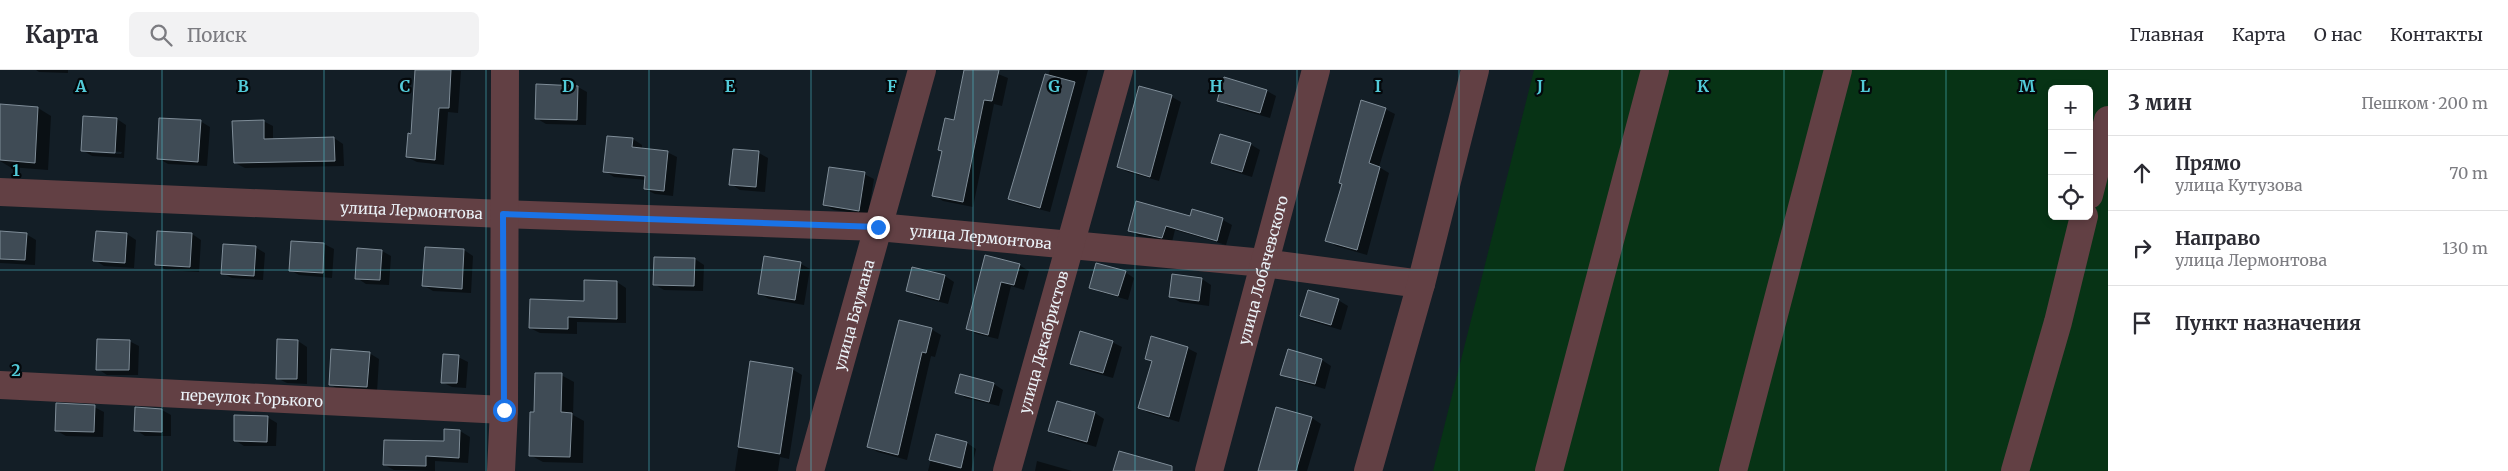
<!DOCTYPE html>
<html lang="ru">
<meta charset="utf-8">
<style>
:root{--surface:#fff;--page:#f2f2f3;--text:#2b2b33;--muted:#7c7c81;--line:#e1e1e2}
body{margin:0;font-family:Merriweather,serif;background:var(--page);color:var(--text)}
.controls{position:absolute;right:15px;top:15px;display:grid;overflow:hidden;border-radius:8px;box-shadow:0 2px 8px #0003}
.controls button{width:45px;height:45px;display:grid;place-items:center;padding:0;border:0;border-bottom:1px solid var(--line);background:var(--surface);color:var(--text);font:25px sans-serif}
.stop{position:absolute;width:15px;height:15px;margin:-11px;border:4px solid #1a73e8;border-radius:50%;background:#fff}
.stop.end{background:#1a73e8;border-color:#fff;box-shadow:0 1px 5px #0008}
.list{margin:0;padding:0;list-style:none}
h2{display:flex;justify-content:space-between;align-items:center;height:65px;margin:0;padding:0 20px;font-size:21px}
h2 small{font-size:16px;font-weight:400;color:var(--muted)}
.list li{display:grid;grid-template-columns:32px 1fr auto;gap:15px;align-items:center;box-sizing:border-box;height:75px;padding:0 20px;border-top:1px solid var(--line)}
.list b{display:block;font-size:19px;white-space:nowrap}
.list p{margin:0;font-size:16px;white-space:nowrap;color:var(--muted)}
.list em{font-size:16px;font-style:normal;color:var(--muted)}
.icon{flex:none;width:28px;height:28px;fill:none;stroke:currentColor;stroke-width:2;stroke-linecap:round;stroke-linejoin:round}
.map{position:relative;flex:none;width:2108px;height:401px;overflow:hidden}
header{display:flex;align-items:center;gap:30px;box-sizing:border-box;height:70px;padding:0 25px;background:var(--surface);border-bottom:1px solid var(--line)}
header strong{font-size:24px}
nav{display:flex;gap:28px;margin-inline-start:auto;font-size:18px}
.search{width:350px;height:45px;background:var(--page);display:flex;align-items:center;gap:12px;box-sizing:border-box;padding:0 18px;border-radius:8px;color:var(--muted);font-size:19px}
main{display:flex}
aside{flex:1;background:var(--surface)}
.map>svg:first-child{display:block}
.green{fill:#073315;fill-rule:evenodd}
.shadow{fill:#0007;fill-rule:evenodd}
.building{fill:#3f4b55;stroke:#7f8d98}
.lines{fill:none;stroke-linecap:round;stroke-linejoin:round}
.minor{stroke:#624044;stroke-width:28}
.route{stroke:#1a73e8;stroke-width:6}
.grid{fill:none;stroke:#52cbd9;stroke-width:1;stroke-opacity:0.55}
.labels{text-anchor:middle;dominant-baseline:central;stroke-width:4.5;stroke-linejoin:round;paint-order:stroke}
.street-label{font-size:15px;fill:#ebf2f8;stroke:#04080b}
.grid-label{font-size:16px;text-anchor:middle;font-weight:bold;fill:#52cbd9;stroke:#04080b;stroke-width:4.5;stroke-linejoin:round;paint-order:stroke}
</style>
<header>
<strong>Карта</strong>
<div class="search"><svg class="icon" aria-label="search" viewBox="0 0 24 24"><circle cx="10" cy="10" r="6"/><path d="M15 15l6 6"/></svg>Поиск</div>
<nav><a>Главная</a><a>Карта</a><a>О нас</a><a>Контакты</a></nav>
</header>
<main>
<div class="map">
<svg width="2108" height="401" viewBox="0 0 2108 401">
<rect width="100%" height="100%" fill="#131e26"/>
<path class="green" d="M1534,0H2108V401H1433ZM2052,19H2089V146H2052Z"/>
<path class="shadow" d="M36,0H68V3L39,2Z
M416,0L461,1L458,43L448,42L444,95L417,92L407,87L412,65Z
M965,0H988L1008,8L1002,36L994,34L973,137L943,131L934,125L955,51Z
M1050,0H1088L1050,142L1019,134L1009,129Z
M1225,9L1267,21L1276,26L1270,48L1228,36L1219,30Z
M578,17L587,22L586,55L546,54L536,48Z
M1140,18L1172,27L1181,32L1159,111L1128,102L1118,97Z
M0,36L38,38L51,46L48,100L10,97L0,91Z
M1385,39L1395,44L1379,97L1389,103L1367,185L1336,176L1327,170Z
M117,49L126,55L124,88L92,86L82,80ZM91,80L122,82L121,84L91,83Z
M200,51L210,57L207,96L168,94L158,88Z
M263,51L273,56V70L334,68L343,74L344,96L245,98L235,93Z
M633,69L642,75V80L667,82L677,87L673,126L655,124L645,119L646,110L614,107L605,101Z
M1250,74L1260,80L1252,107L1222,98L1213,93Z
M759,83L768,88L765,122L740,120L731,114Z
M864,104L874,109L868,145L834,140L824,135Z
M1193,141L1223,150L1232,155L1226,175L1175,160L1172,172L1139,166L1129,160L1191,148Z
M0,163L26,164L36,170L35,195L0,193Z
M127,164L136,170L134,198L104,196L95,190Z
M192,164L201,170L199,202L166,200L156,194Z
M292,172L324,174L334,179L332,208L299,205L290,200Z
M255,177L265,183L263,210L232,208L222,203Z
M464,180L473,186L471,223L433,221L423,215Z
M382,181L391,186L389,215L366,214L357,208Z
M986,187L1019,195L1029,201L1024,220L1011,216L998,269L977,264L967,259Z
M766,188L801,194L810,199L804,235L769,229L760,224Z
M695,189L704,195L703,221L664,220L654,214Z
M1125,202L1134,208L1128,230L1100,222L1090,217Z
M945,206L954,212L948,234L917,226L907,220Z
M1173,206L1202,209L1211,215L1209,236L1180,232L1171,227Z
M617,212L626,218V253L577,252V264L540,263L530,258L585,232Z
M1338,230L1348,236L1341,260L1311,251L1302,246Z
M931,259L941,265L935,287L931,286L907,390L878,382L868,377Z
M129,271L139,276L138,305H107L98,299Z
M298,271L307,277V314L287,313L277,308Z
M1112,272L1122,277L1113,308L1081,299L1072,293Z
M1187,278L1197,283L1179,352L1149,343L1140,338L1153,292L1146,288Z
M1289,281L1322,290L1331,296L1325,319L1291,309L1282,304Z
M369,283L379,289L377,322L339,320L330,314Z
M458,287L468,292L466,318L452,317L442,312Z
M751,293L792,299L802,305L789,389L780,387L778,401H735Z
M561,305L574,312L573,345L584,351L583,393L543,392L530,385L536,343Z
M994,314L1003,320L999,336L966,328L956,322Z
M1058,333L1095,343L1104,349L1096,377L1059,366L1050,361Z
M94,337L104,342L103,367L66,366L57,361Z
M1277,338L1312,348L1321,354L1307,401H1258Z
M162,340L171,345V366H145L136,360Z
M267,347L277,353L276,376H244L235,370Z
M446,360L460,361L470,367L468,393L435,391V401L394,400L385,395L445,372Z
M937,366L967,373L976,379L971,401H928Z
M1037,391L1072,401H1035Z"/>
<path class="building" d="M415,0H451L449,38H439L435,90L406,87L408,63L411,64Z
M964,0H999L992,31L984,30L963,132L932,126L942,81L938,80L945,48L954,50Z
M1045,4L1075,12L1040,138L1008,129Z
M1224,7L1267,20L1260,43L1217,31Z
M536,14L578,16L577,50L535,49Z
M1139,16L1172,25L1150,107L1117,97Z
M1361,30L1386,38L1369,93L1380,97L1357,180L1325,171L1342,114L1339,113Z
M0,34L38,37L35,93L0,90Z
M83,46L117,48L115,83L81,81Z
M159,48L201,50L198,92L157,89Z
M264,50V69L334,67L335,91L234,93L232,51Z
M1220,64L1251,73L1242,102L1211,93Z
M607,66L633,68L632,77L668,81L664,121L644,119L645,106L603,102Z
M733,79L759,81L756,117L729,115Z
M829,97L865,102L859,141L823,135Z
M1136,131L1190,146L1192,139L1223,148L1217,171L1166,156L1162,168L1128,161Z
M0,161L27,163L25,190L0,189Z
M96,161L127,163L125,193L93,191Z
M157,161L192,163L190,197L155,195Z
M291,171L324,173L323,203L289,201Z
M223,174L256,176L254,206L221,204Z
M425,177L464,179L462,219L422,216Z
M357,178L382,180L380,210L355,209Z
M985,185L1020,194L1014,215L1001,212L988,265L966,259Z
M764,186L801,192L795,230L758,224Z
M654,187L695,188L694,216L653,215Z
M1096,193L1126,201L1118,226L1089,218Z
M912,197L945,205L939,230L906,221Z
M1172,204L1202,208L1199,231L1169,227Z
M584,210L617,211V249L568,247V259L529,258L530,229L584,231Z
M1308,220L1339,229L1331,255L1300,246Z
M899,250L932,258L926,283L922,282L898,385L867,377Z
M1080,261L1113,271L1103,303L1070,294Z
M1151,266L1188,277L1169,347L1138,338L1152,291L1145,289Z
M97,269L130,270L129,300H96Z
M277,269L298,270L297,309H276Z
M331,279L370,282L367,317L329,315Z
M1288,279L1322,289L1315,314L1280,305Z
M443,284L459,285L457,313H441Z
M750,291L793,298L780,384L738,377Z
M535,303H562L561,342L572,343L570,387L529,386L530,342H534Z
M960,304L994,313L989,332L955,323Z
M1057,331L1095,342L1087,372L1048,361Z
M56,333L95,335L94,362L55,361Z
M135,337L162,339V362L134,361Z
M1276,337L1312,347L1296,401H1258Z
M234,345L268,346L267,372L234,371Z
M444,359L460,360L459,388L426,386V396L383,395L384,370L444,371Z
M936,364L967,372L961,398L929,390Z
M1119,381L1172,396V401H1113Z"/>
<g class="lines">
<g class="minor">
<path id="s1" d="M0,122L503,144L878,157L1264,193L1421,214"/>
<path d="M2089,125L2108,50"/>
<path id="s2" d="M0,315L504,340"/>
<path d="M501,401L504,340L505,0"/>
<path id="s3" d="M810,401L922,0"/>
<path id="s4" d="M1007,401L1119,0"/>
<path id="s5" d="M1209,401L1316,0"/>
<path d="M1368,401L1421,214L1475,0"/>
<path d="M1549,401L1655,0"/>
<path d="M1733,401L1838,0"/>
<path d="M2015,401L2058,252L2084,146"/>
</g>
</g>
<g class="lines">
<path class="route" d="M504,340L503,144L878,157"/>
</g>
<path class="grid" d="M162,0V401M324,0V401M486,0V401M649,0V401M811,0V401M973,0V401M1135,0V401M1297,0V401M1459,0V401M1622,0V401M1784,0V401M1946,0V401M0,200H2108"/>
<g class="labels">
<g class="street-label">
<text stroke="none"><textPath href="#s1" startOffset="412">улица Лермонтова</textPath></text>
<text stroke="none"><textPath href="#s1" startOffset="982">улица Лермонтова</textPath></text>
<text stroke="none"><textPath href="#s5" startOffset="208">улица Лобачевского</textPath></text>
<text stroke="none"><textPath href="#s3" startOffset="162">улица Баумана</textPath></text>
<text stroke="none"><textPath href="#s4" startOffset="134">улица Декабристов</textPath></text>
<text stroke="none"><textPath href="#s2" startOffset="252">переулок Горького</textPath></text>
</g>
</g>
<g class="grid-label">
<text x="81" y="22">A</text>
<text x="243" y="22">B</text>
<text x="405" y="22">C</text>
<text x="568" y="22">D</text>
<text x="730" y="22">E</text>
<text x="892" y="22">F</text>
<text x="1054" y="22">G</text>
<text x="1216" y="22">H</text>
<text x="1378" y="22">I</text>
<text x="1540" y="22">J</text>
<text x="1703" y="22">K</text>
<text x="1865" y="22">L</text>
<text x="2027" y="22">M</text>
<text x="16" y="106">1</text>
<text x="16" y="306">2</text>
</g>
</svg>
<div class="controls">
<button>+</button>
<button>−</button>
<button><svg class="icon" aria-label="locate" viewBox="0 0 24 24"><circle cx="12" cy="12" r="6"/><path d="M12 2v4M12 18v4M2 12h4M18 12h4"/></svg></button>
</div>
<div class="stop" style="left:504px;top:340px"></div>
<div class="stop end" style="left:878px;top:157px"></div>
</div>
<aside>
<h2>3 мин<small>Пешком · 200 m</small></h2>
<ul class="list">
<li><svg class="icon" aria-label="ahead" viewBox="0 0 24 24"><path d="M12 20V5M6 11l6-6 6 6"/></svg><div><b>Прямо</b><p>улица Кутузова</p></div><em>70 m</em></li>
<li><svg class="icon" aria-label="right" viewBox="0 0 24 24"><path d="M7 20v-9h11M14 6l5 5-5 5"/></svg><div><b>Направо</b><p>улица Лермонтова</p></div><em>130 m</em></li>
<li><svg class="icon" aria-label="arrive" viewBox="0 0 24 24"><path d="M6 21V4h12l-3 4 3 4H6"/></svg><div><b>Пункт назначения</b></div></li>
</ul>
</aside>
</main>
